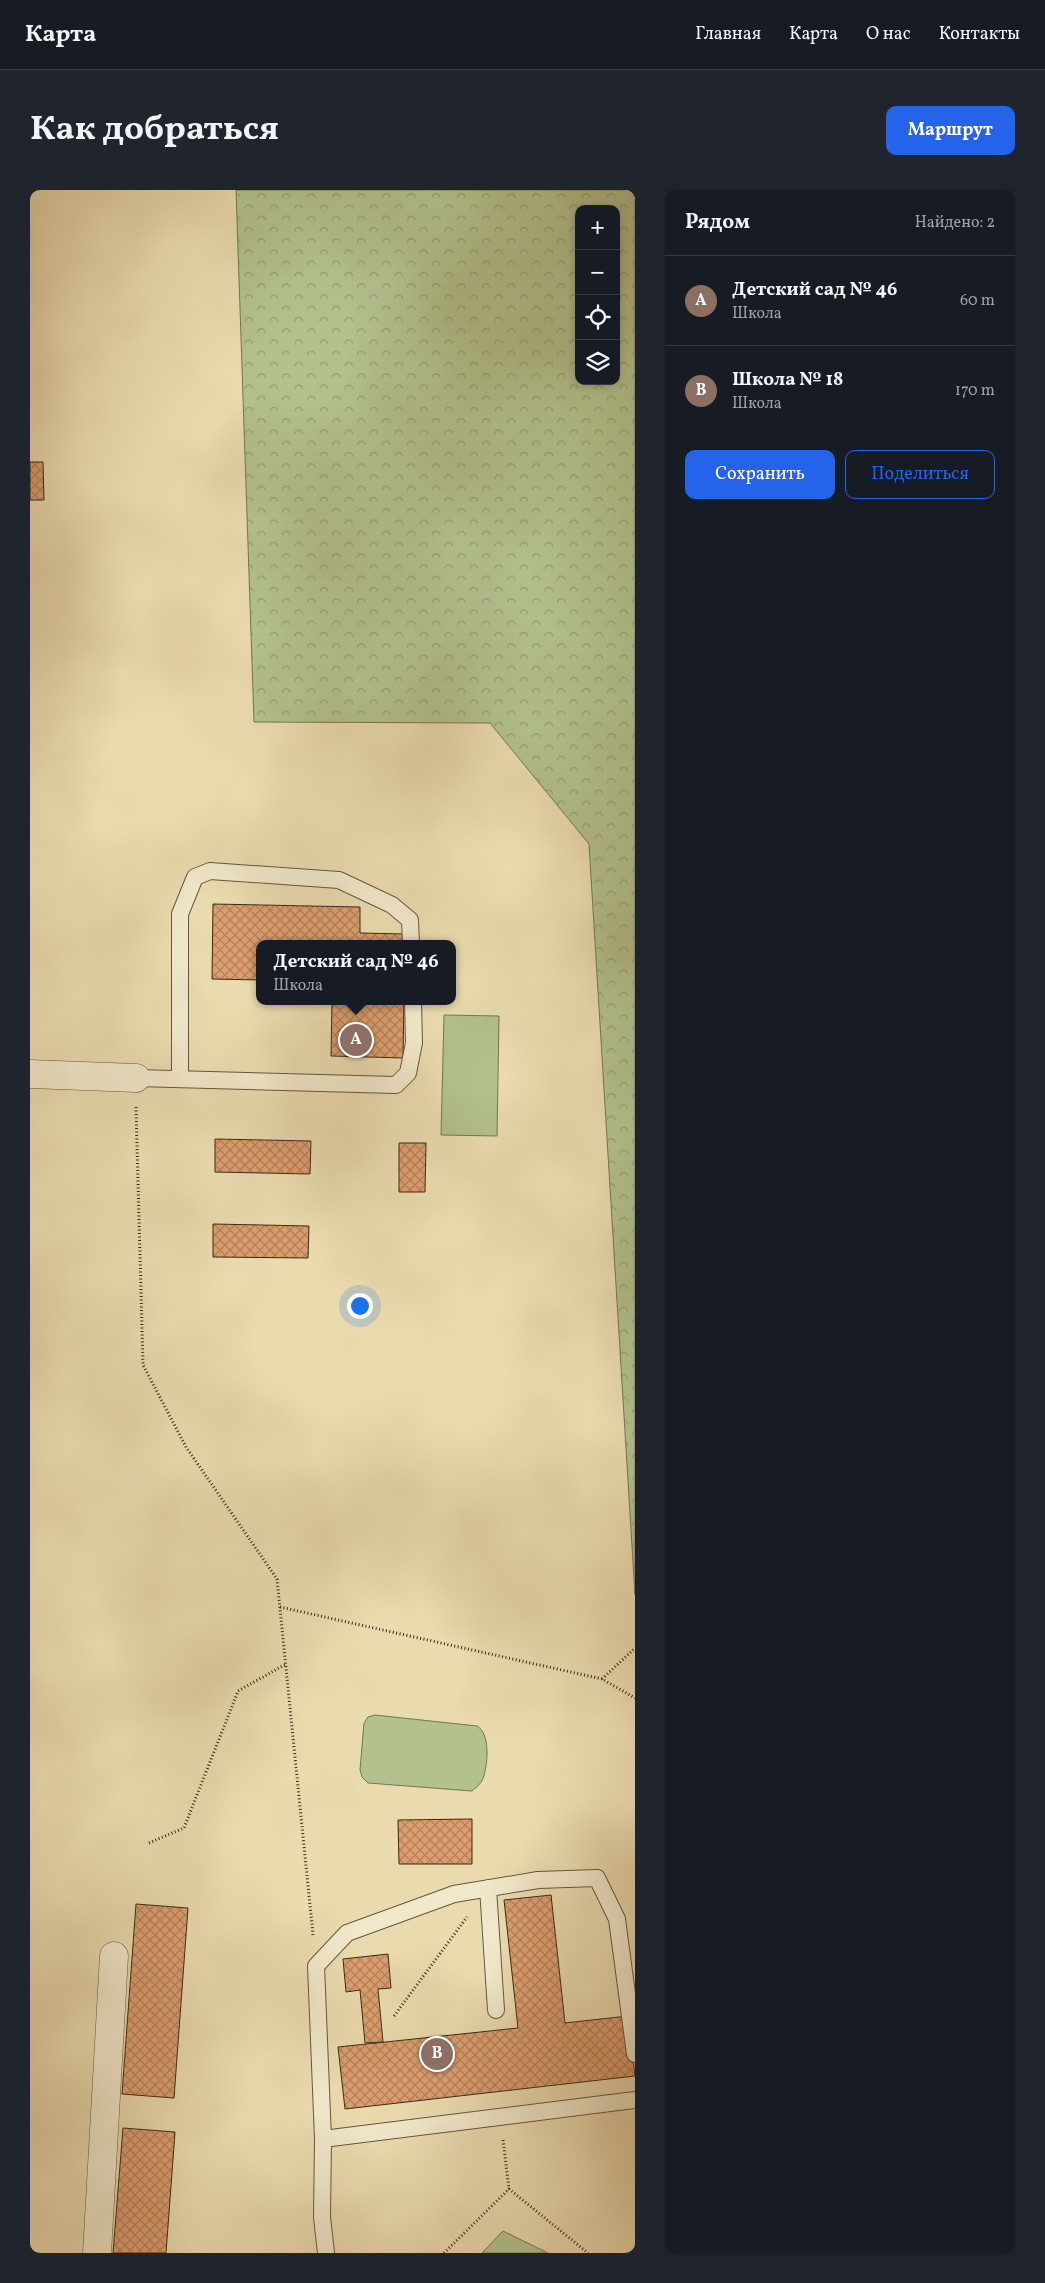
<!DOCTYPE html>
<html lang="ru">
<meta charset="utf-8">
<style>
:root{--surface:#171b24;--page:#20242c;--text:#f1f3f6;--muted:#9ea1a6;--line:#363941;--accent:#2563eb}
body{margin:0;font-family:Vollkorn,serif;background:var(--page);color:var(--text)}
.controls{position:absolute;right:15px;top:15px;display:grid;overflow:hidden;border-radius:10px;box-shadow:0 2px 8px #0003}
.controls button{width:45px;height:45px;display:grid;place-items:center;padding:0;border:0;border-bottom:1px solid var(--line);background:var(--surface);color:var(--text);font:25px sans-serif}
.you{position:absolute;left:329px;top:1115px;width:18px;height:18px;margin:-12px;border:4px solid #fff;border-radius:50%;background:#1a73e8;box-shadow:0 0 0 8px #1a73e833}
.badge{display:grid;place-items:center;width:32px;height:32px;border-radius:50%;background:var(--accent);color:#fff;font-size:16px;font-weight:700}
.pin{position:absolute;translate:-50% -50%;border:2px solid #fff;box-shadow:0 1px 5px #0006}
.popup{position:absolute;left:226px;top:750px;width:200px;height:65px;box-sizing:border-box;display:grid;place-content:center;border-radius:10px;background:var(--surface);filter:drop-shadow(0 1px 4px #0005);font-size:16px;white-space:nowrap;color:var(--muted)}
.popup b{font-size:19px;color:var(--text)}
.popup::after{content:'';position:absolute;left:50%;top:100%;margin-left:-10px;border:10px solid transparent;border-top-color:var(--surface)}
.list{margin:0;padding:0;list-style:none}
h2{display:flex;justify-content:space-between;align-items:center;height:65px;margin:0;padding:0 20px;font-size:21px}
h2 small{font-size:16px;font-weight:400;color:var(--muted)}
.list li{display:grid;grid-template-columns:32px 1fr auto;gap:15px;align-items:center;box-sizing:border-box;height:90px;padding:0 20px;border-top:1px solid var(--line)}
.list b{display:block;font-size:19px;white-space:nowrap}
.list p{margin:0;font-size:16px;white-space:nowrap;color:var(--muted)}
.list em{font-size:16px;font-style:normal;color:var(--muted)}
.actions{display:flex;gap:10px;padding:15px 20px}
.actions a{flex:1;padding:11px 0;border:1px solid var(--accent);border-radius:10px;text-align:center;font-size:18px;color:var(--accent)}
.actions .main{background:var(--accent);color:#fff}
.icon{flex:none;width:28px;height:28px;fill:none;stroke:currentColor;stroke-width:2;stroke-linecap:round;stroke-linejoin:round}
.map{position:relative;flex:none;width:605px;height:2063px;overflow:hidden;border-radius:10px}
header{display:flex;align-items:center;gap:30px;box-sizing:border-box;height:70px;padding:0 25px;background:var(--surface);border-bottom:1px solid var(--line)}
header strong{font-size:24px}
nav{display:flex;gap:28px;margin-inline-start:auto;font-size:18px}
.intro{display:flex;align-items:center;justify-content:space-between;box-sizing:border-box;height:120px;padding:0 30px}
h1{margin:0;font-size:35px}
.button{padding:12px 22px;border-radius:10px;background:var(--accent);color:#fff;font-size:18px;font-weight:700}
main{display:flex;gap:30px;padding:0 30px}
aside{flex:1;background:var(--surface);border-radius:10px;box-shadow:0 2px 8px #0003}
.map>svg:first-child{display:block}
.green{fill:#b2c18e;stroke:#767552}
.forest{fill:url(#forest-crowns);stroke:#767552;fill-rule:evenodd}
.building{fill:url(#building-cross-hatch);stroke:#3b2916}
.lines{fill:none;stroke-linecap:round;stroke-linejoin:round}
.lane-casing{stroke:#67563c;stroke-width:18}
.street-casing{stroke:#67563c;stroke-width:29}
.path{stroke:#3b2916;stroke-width:3;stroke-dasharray:1 2.5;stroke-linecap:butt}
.lane{stroke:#f1e8cb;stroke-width:16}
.street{stroke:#f1e8cb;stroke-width:28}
</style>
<header>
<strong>Карта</strong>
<nav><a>Главная</a><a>Карта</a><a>О нас</a><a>Контакты</a></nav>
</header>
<div class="intro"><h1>Как добраться</h1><a class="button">Маршрут</a></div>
<main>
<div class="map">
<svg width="605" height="2063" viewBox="0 0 605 2063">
<defs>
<pattern id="forest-crowns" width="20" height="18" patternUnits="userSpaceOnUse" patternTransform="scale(1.25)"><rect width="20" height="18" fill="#b2c18e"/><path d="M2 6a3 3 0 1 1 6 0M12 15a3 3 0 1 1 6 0" fill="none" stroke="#929d73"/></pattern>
<pattern id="building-cross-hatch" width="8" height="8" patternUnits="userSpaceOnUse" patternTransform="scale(1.25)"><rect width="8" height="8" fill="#dd9e6f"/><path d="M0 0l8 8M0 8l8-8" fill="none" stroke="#b4815a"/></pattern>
</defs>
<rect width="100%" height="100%" fill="#eadbaf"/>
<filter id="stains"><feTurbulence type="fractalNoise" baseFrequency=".004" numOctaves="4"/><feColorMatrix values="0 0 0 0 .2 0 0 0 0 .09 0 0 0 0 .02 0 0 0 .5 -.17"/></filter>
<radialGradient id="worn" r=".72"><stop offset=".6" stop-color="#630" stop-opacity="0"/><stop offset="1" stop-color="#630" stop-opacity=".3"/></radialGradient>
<path class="green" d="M414,825L469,826L467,946L411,945Z
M345,1525L447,1536C460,1543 458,1572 454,1585C453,1592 447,1597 442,1601L338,1593L332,1587L330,1580L334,1533L338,1527Z
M473,2041L518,2063H452Z"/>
<path class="forest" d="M206,0H605V1405L559,654L460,533L224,532ZM549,19H586V191H549Z"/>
<path class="building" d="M0,272H13L14,310H0Z
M183,714L330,717V743L375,744V754H230V790L182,789Z
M302,811H374L373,868L301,866Z
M185,949L281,951L280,984L185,982Z
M369,953H396L395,1002H369Z
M183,1034L279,1036L278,1068L183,1067Z
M442,1629V1674H369L368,1630Z
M521,1705L535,1833L598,1826L605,1886L315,1919L308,1857L488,1838L474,1710Z
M106,1714L158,1718L144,1908L92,1904Z
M358,1764L361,1798L348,1799L353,1852L335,1853L330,1800L316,1802L313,1769Z
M93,1938L145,1942L136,2063H83Z"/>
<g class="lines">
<defs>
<path id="lane" d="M106,888L366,895L378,883L384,853L383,811
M150,889V724L165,687L180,681L309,690L362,715L380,730L381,754
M458,1698L466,1820
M293,1949L605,1910
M296,2063L292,2027L293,1949L286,1776L317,1743L424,1704L508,1690L567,1688L587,1729L605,1864"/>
<path id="street" d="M0,884L106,888
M67,2063L84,1766"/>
</defs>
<use href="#lane" class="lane-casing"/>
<use href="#street" class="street-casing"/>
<path class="path" d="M106,917L113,1175L156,1257L247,1389L283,1745
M250,1417L572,1489L605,1508
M572,1489L605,1458
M119,1653L154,1638L208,1501L256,1474
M364,1826L437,1727
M473,1950L479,1999
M414,2063L479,1999L558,2063"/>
<use href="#lane" class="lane"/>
<use href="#street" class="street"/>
</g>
<rect width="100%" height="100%" filter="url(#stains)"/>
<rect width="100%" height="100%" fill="url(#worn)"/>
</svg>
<div class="controls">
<button>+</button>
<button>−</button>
<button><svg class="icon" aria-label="locate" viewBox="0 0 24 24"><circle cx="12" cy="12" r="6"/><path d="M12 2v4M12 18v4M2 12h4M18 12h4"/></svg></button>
<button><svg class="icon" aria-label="layers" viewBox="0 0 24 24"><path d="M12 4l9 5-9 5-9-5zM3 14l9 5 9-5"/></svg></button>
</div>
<div class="you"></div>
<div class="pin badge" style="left:326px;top:850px;background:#8d6e63">A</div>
<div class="popup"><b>Детский сад № 46</b>Школа</div>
<div class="pin badge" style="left:407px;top:1864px;background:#8d6e63">B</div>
</div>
<aside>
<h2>Рядом<small>Найдено: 2</small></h2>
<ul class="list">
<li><span class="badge" style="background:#8d6e63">A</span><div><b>Детский сад № 46</b><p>Школа</p></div><em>60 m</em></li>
<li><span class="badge" style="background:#8d6e63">B</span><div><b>Школа № 18</b><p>Школа</p></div><em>170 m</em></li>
</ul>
<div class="actions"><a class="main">Сохранить</a><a>Поделиться</a></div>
</aside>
</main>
